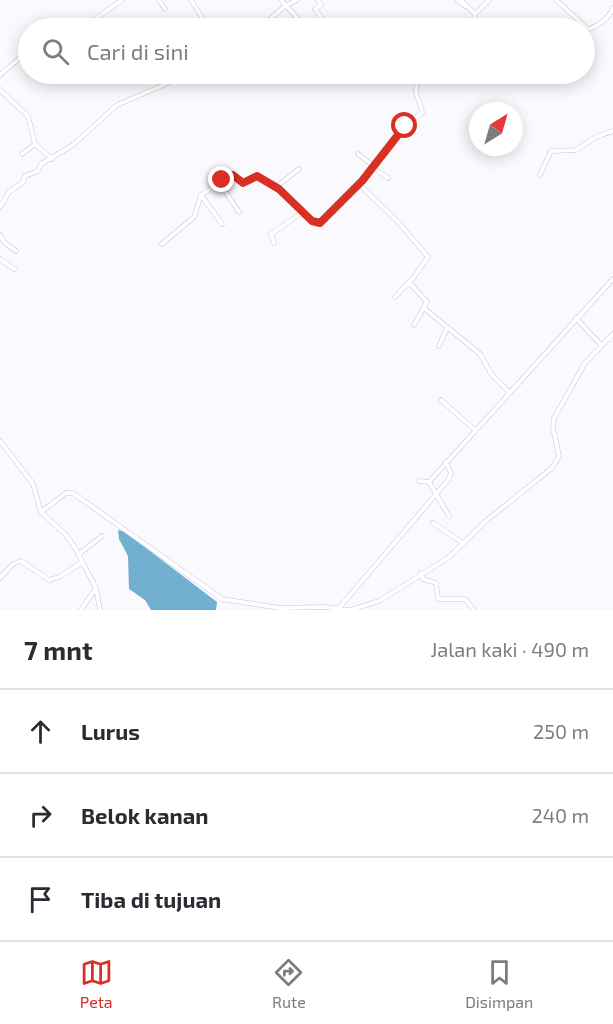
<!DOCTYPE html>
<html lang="id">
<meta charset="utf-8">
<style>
:root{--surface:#fff;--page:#f7f7f7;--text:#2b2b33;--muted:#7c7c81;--line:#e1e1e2;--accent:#d93025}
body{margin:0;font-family:"Exo 2",sans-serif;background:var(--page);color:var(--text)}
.compass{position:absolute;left:469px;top:102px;width:54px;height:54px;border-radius:50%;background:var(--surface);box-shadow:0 3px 15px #0003;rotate:37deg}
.stop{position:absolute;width:18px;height:18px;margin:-14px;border:4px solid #d93025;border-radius:50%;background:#fff}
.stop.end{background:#d93025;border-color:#fff;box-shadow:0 2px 6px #0008}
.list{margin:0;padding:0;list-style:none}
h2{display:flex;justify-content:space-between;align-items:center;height:78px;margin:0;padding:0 24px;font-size:26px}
h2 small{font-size:20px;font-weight:400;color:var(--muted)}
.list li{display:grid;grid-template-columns:39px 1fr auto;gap:18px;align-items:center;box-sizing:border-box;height:84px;padding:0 24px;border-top:2px solid var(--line)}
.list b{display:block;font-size:22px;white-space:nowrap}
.list em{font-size:20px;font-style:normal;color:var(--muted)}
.icon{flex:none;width:33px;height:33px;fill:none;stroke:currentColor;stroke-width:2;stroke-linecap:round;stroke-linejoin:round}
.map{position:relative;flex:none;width:613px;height:610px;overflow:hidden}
.search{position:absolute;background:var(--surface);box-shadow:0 3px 15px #0003;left:18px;right:18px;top:18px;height:66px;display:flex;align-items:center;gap:15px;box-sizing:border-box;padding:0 21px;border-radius:33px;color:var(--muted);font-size:22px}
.sheet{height:330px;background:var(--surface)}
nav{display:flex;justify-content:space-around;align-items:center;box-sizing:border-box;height:84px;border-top:2px solid var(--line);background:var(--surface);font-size:16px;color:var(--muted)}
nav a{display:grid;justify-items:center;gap:3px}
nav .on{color:var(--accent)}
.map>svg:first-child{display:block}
.water{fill:#71b0d0}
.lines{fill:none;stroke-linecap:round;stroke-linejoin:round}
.street-casing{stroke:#c6c3d0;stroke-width:5}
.street{stroke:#fff;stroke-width:4}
.route{stroke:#d93025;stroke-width:8}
</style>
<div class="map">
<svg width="613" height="610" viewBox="0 0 613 610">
<rect width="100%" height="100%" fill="#faf9fe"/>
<path class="water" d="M118,530L125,532L217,602L216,610H151L145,600L129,589L128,556L119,539Z"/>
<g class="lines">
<defs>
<path id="street" d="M159,0L165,9
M191,0L209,28
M281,0L306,28
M318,0L321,5L315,9L329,28
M457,0L465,6
M461,0L475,14L472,28
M556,0L588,29
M287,5L297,0
M475,14L489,0
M267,23L273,28
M82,28L122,0
M260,28L285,6
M317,28L326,25
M584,31C596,27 608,21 613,8
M472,74H481
M0,75L28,51
M0,90L28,116L35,144
M22,154L35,144L52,159
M358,154L374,166
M373,168L388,178
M540,175L551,151L576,150L596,137L613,131
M219,182L239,212
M359,184L399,223L428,257L414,277L395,297
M276,187L299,169
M201,195L222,224
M0,207L9,192L23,182L25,176L38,171L41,164L73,145L117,105L189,74
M0,235L5,243L16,251
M274,243L271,234L303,212
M162,244L194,217L201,195L232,175L242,183L257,176L279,189L312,221H322L362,181L407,123L422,113C422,97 405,92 427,74
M0,259L14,269
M409,282L427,302L414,325
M425,309L480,354L492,375L509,392
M576,318L602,346
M439,346L447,328
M441,400L475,430
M0,441L33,484L41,512L66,535L75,548L96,588L100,610
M419,481L429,482L613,279
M429,482L449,516
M41,512L66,493H73L222,599L280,608L325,607L349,610
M433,523L463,543
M79,554L102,536
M421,573L423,579L436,583L438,599H465L474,610
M0,578L13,564L21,561L49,580L59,577L81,563
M339,608L449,479L451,473L446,462
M81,610L96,588
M351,610L379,601L448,558L486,521L552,468L559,456L553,428L554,418L585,363L613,334"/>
</defs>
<use href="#street" class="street-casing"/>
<use href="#street" class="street"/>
</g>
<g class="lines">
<path class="route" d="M222,180L233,175L243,183L257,176L279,189L312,221L320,223L362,181L405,126"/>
</g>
</svg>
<svg class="compass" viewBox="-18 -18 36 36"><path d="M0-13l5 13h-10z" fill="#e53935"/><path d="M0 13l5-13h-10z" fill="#7c7c81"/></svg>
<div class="stop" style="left:405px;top:126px"></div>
<div class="stop end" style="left:222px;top:180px"></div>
<div class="search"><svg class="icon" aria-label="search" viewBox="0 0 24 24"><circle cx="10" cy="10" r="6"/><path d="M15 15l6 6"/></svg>Cari di sini</div>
</div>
<section class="sheet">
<h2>7 mnt<small>Jalan kaki · 490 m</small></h2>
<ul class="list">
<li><svg class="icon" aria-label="ahead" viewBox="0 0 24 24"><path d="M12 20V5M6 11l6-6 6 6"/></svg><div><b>Lurus</b></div><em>250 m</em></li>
<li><svg class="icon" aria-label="right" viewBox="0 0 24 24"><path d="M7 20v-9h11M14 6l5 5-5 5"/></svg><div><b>Belok kanan</b></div><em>240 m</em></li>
<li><svg class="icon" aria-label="arrive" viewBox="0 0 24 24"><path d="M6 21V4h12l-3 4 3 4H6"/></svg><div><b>Tiba di tujuan</b></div></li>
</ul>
</section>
<nav>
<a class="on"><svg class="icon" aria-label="map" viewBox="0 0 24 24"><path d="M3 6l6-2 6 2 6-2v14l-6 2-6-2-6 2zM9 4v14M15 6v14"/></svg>Peta</a>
<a><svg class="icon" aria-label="directions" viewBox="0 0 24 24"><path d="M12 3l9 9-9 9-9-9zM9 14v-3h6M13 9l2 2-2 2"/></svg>Rute</a>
<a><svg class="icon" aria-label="saved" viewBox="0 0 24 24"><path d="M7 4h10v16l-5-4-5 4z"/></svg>Disimpan</a>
</nav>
